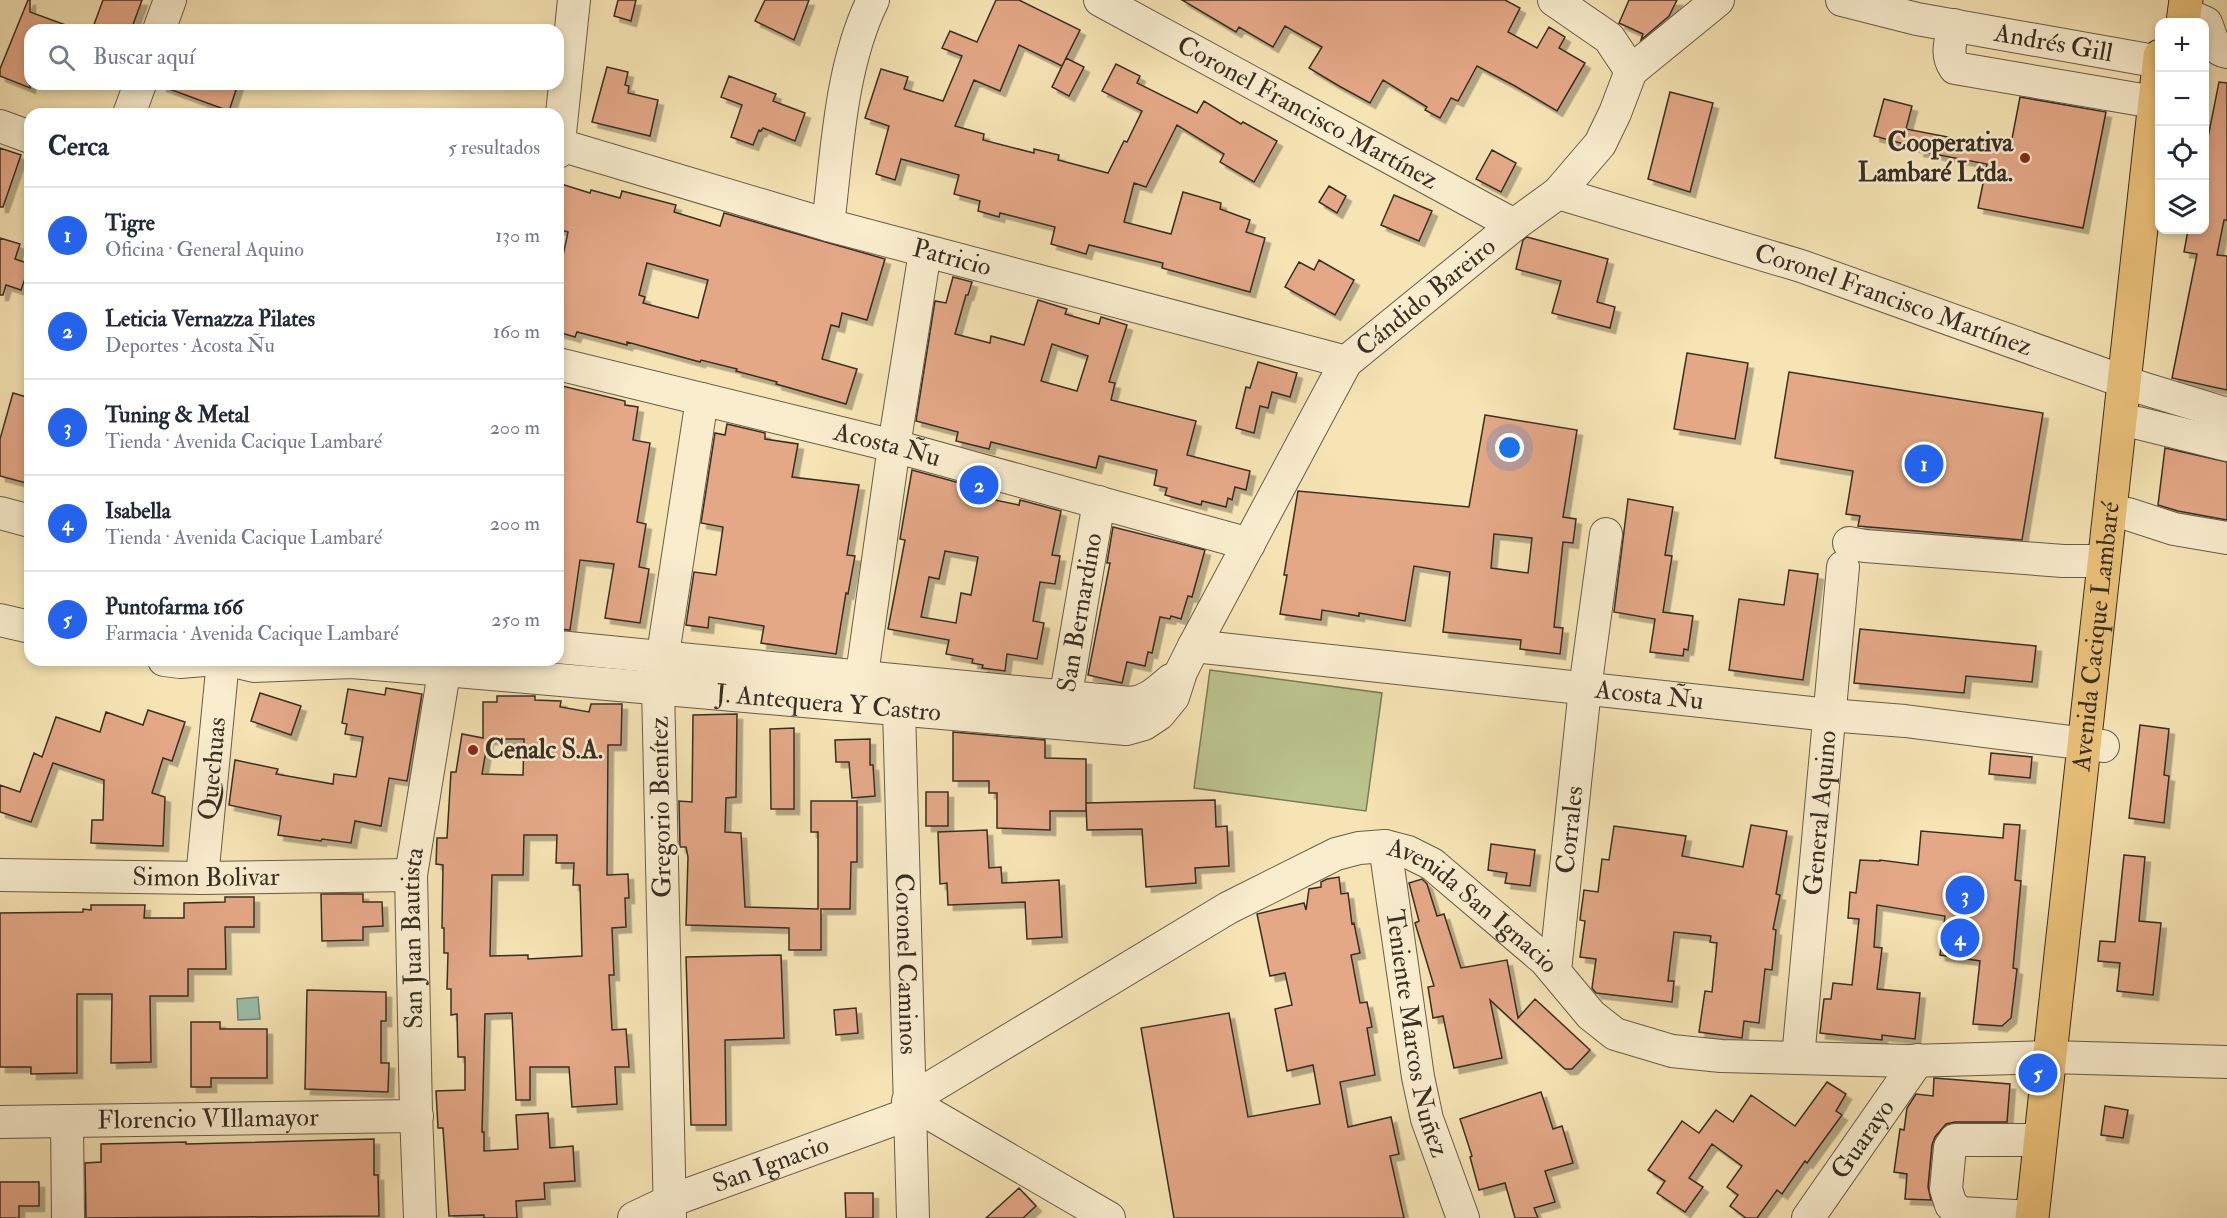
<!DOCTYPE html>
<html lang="es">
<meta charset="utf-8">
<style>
:root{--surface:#fff;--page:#f2f2f3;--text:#1f2937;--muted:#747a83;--line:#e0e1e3;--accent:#2563eb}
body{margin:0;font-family:"IM FELL Double Pica",serif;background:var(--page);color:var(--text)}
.controls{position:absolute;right:18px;top:18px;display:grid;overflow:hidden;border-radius:12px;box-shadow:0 3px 9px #0003}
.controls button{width:54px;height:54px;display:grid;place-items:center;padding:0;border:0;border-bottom:2px solid var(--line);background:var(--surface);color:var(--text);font:30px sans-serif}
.you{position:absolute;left:1510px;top:448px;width:21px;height:21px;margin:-15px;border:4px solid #fff;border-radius:50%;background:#1a73e8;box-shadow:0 0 0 9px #1a73e833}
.badge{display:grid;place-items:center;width:39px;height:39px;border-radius:50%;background:var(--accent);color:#fff;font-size:20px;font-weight:700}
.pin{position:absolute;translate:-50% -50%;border:3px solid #fff;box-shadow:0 2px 6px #0006}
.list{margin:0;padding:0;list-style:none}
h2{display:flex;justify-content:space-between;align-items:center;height:78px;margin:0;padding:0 24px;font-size:26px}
h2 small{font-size:20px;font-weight:400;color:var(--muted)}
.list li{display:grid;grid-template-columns:39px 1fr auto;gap:18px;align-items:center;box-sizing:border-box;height:96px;padding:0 24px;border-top:2px solid var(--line)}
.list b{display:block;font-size:22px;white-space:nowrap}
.list p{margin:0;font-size:20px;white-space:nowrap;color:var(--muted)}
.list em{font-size:20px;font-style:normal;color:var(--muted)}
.icon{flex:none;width:33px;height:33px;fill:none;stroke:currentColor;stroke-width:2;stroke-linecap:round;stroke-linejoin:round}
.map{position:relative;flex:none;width:2227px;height:1218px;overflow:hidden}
.search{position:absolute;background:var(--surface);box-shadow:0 3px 9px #0003;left:24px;top:24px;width:540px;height:66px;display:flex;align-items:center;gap:15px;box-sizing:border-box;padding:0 21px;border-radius:18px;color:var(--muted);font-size:22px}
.panel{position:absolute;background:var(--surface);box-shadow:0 3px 9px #0003;left:24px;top:108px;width:540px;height:558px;border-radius:18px}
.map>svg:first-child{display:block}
.green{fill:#bbc48e;stroke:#7a7a5a;stroke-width:1.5}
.water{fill:#9dbfac;stroke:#758576;stroke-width:1.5}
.building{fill:#e4a887;stroke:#382f25;stroke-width:1.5;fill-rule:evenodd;filter:url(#shadow)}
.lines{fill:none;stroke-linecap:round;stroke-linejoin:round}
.minor-casing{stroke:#685c49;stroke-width:34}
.major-casing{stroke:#382f25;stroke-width:35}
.minor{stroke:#f9edce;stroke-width:32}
.major{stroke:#ebc27a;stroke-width:33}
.poi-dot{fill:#8f2418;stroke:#f9edce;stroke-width:2}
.labels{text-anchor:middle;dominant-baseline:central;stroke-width:5;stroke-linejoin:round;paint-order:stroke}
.street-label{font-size:26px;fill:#382f25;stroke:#f9edce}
.poi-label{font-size:26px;font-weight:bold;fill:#382f25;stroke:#f9edce;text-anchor:end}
</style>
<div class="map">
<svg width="2227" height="1218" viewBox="0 0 2227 1218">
<defs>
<filter id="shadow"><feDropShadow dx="5.5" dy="5.5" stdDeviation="0" flood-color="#0004"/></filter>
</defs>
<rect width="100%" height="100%" fill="#f6e4b4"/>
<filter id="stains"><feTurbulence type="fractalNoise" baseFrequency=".00333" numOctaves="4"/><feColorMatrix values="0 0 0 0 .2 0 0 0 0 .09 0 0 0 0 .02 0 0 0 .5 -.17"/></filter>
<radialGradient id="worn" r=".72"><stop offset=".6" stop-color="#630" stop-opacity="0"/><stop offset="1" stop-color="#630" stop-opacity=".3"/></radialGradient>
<path class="green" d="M1210,670L1382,693L1366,811L1194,788Z"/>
<path class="water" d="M258,997L260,1019L238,1020L237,999Z"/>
<path class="building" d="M28,0H30V12L74,28V30H30V88L0,76V69Z
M103,0H142L131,30H92Z
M618,0H636L631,21L614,16Z
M765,0H809L794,40L755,21Z
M996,0H1019L1080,30L1062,66L1019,45L1000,91L974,80L955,126L984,134L983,140L1034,153V149L1059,155L1058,160L1108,173L1124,141L1127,142L1142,111L1102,91L1116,64L1140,76L1137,83L1197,113L1204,101L1241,124L1243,122L1277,141L1254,182L1220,162L1224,154L1177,125L1146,187L1134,183L1124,222L1171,234L1183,192L1221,203L1220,209L1250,220L1246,232L1265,238L1250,292L1162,268L1163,263L1089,245L1086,254L1051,244L1055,227L1000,213L999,217L978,211L980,201L954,194L959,175L901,159L895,180L876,174L889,126L865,118L881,69L908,77L904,89L943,101L962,56L942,48L950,31L977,42Z
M1182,0H1505L1520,8L1508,32L1537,48L1549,27L1565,37L1559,48L1585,63L1557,111L1515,86L1477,66L1458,101L1451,98L1440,118L1425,110L1427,107L1383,80L1370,103L1339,86L1309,68L1322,47L1285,26L1273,47L1239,27L1236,32Z
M1629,0H1677L1669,16L1641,40L1643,34L1619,23Z
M1066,58L1084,67L1069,96L1052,87Z
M607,67L628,72L625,85L629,86L628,93L658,100L650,136L592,122Z
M729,76L776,94L773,101L805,113L795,141L763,128L761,131L759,130L753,145L731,137L742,105L721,97Z
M2219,82L2227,83V220H2224L2217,255L2227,256V390L2172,378L2197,254L2184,252L2188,230H2205V152Z
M161,84H238L229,111L161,86Z
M1670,92L1713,103L1690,192L1648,179Z
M2020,97L2106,112L2083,228L1978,208L1987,164L1918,151L1919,148L1874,136L1884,99L1912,106L1906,129L2010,149Z
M0,148L21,155L3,207H0Z
M1492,150L1516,163L1501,192L1476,179Z
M558,183L590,193L591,190L620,198L622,191L676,205L674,212L720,226L724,213L885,259L867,320L842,313L839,327L831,325L822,359L857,369L846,404L776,384L777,382L736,371L737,369L701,360L700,362L627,342V345L577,332L575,337L558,332V279L568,232L558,229ZM647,263L708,280L698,318L643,303L645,297L639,295Z
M1329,186L1346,196L1337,213L1319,202Z
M1394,195L1432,211L1419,241L1381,225Z
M1527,237L1608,259L1597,302L1615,307L1610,328L1552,313L1561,281L1516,269L1523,240Z
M0,238L20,244L15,259L30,264L21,290L6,285L3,295H0Z
M1319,260L1354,280L1335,315L1285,287L1299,262L1314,270Z
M953,277L972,282L968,295H966L955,334L990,343L991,336L1024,345L1038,300L1067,309L1065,314L1099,324L1101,317L1127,325L1109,382L1115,383L1111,400L1196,421L1187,455L1250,471L1246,490L1235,487L1232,500L1228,498L1226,507L1202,501L1201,505L1165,495L1167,488L1154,485L1157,470L1099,456L1096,468L991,442L989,449L956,441L958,432L916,421L935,301L946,303ZM1052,344L1088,356L1077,391L1041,381Z
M1687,353L1748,363L1735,439L1674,429Z
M1258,362L1297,373L1290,397L1272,392L1268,408L1260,406L1254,433L1236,428L1246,387L1250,388Z
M1789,372L2043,413L2022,540L1858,526L1860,516L1846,514L1853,471L1775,458Z
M558,385L625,401V405L638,407L633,440L650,443L637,522L646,524L639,567L649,569L640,623L605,618L614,564L580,560L570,630L558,629Z
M13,393L30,398V484L0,476V439Z
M1485,415L1577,430L1563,517L1576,519L1573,543L1563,542L1554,627L1563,628L1560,654L1520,649L1521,640L1443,632L1450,572L1414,566L1405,621L1359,613V616L1322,610L1321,620L1280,614L1287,575H1284L1298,491L1469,507ZM1494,534L1532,538L1528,573L1491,568Z
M727,424L765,433V439L798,444L792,477L859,485L847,555L855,556L848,594L846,593L836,654L761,643L764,626L709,617L708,628L686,625L694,572L716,575L723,527L701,523L715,433L725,435Z
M2165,448L2227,462V520L2178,511L2158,505Z
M912,470L967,485L965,494L1019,505L1020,500L1061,511L1052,555L1060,556L1055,584L1040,582L1033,621L1044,623L1037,659L1007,654L1005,671L982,668L983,665L972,663L973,659L946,654L949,640L888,629L905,540L900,539ZM945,551L978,557L971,595L961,593L956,623L921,617L929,577L939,579Z
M1628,499L1673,507L1665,555L1672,556L1663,612L1693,616L1688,650L1684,649L1683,656L1650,652L1655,619L1614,612Z
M1113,527L1205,550L1192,597L1188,596L1181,619L1171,616L1170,619L1160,617L1152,653L1148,652L1145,666L1127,662L1122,683L1088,675L1110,563H1107Z
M1789,570L1818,574L1803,680L1729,670L1739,599L1784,605Z
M1860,629L2036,646L2032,682L1966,676L1964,693L1854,683Z
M386,688L422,694L407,781L389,778L381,826L355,821L351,843L322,839L321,841L278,835L281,816L229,805L235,760L278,769L276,774L333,784L334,774L356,777L363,737L345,734L347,724L342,723L348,689L385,695Z
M260,693L301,706L291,735L251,721Z
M497,696H535V700L561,701L560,707L589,712L591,704H622L621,745H608L607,875L628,874L629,898H625L626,927L612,928L614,975H609L612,1030L626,1029L629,1067H615L617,1104L572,1107L569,1067H530V1100H516L512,1013L485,1014L482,1132H484V1151L518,1149L516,1115L548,1113L550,1148L573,1146L575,1181L544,1183L545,1199L516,1201L517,1218H484V1215L449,1216L443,1128H438L436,1091L465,1090V1057H458L457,1014L451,1015V989H447L448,953H444V928H442L443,865L436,864L437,838H447L451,772H456L462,734L483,738V702H497ZM488,739H524L523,775L482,774ZM524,835H557L556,863H574L573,885H580L582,956L528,959V955L490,956L492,875H523Z
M148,710L185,722L172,761L163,758L152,793L165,797L163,846L91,843L92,820H103L104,780L53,763L31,822L0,812V785L20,792L34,753L42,757L56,717L100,732L106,712L143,725Z
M737,714L736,797L726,798L725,832L741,833L745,907L818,909V832H811V801H857V862H851L850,909H821V950H789V928L686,925L688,857L686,847H680L679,801L692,802L693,715Z
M2140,725L2169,729L2164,775L2169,776L2164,823L2129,818Z
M794,728V809H771L770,729Z
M953,732L1045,740V758L1086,759V811H1050V830L997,828V793H989V781H953Z
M870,739V765H873L875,796L852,798L849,762H836L835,740Z
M1991,753L2032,757L2030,778L1989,774Z
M926,792H948V826H926Z
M1215,800L1216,827L1227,826L1229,866L1195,868L1196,883L1146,887L1142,829L1087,830L1086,803Z
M2004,824L2020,825L2015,880L2021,881L2013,968L2017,969L2011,1018L2002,1026L1973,1024L1980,961L1940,955L1945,916L1877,905L1874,947L1882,948L1877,989L1920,993L1915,1039L1882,1035V1040L1820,1033L1824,999H1831L1833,983L1852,985L1859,919L1848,918L1850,892L1856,893L1860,860L1880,861V860L1918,865L1921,831L2003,838Z
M1751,825L1787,831L1776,894L1780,895L1773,929L1776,930L1772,970L1765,969L1759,1023L1744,1021L1742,1038L1699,1032L1705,991L1712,992L1717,943L1710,942L1711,936L1674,932L1668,981H1674L1672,1002L1596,993L1592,988L1596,959L1580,957L1585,921L1580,920L1584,890L1598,892L1602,859L1609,860L1614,826L1686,836L1682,856L1743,867Z
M987,830L989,868L1001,867L1002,883L1059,880L1062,937L1027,939L1025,902L948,905L947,883L940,884L938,832Z
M1491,844L1535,850L1530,886L1505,883L1507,873L1488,870Z
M2124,855L2145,857L2139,921L2161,923L2153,995L2117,991L2120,963L2098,961L2100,941L2115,942Z
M1339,877L1341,894L1348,893L1352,924L1354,923L1360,953L1351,955L1360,1003L1367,1002L1372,1027L1367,1028L1375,1075L1340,1082L1348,1127L1391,1117L1399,1154L1390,1156L1404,1218H1174L1141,1028L1229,1013L1248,1117L1320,1104L1313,1065L1287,1071L1275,1009L1292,1005L1285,973L1270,976L1257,914L1304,903L1306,910L1309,889L1321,887V882L1327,879Z
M1422,879L1427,884L1437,916L1444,914L1461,968L1507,960L1518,1018L1535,999L1590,1050L1572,1069H1565L1490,1000L1502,1058L1454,1068L1443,1016L1433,1018L1428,987L1434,986L1415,923L1419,921L1409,883Z
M321,894H363V902H382L383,926L363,927V940L322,941Z
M225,897H254V927H225L226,969H188V996H150L151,1062L111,1063L112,994H77V1073L31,1074V1067H0V913L83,912V909L91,910V905H145L144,918H184V903L225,902Z
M781,955L784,1038L725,1040L726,1125H691L686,957Z
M307,990L386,992V1021H381V1063H389L388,1092L305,1089Z
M856,1008L858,1033L836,1035L834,1010Z
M191,1022H220V1029H267V1078H211V1087H191Z
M1934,1078L2010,1084L2007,1122H1955L1946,1124L1935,1137L1932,1145L1928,1187L1931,1200L1905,1199L1907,1174L1894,1172L1900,1129L1904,1130L1907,1108L1916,1094L1933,1096Z
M1827,1082L1846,1094L1836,1111L1842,1115L1807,1163L1805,1161L1782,1194L1777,1190L1757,1218H1746L1730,1206L1738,1195L1727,1187L1742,1166L1712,1144L1689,1178L1703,1187L1685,1212L1657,1193L1665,1181L1648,1170L1682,1121L1699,1133L1716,1110L1733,1122L1751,1095L1795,1126Z
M1541,1092L1553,1129L1562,1126L1573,1163L1545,1171L1555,1202L1534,1208L1538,1218H1515L1505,1183L1479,1190L1470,1157L1472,1156L1460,1119Z
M2105,1106L2128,1110L2123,1138L2101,1135Z
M374,1139V1175H378L379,1216L86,1218L85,1163L101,1162V1144L186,1142V1144Z
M0,1182H39V1206H19V1218H0Z
M1019,1188L1036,1206L1023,1218H986Z
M845,1193H873V1218H846Z"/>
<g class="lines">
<defs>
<g id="minor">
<path id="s1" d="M1100,0L1514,225"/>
<path d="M1554,0L1609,38L1631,71"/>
<path id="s2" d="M1842,0L1917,19L2160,62"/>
<path d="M2184,13L2206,23C2212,36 2211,49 2227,52"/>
<path d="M1954,25C1951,41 1945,54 1955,68L2154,102"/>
<path d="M159,30L170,0"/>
<path d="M129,114L140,84"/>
<path d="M0,126L30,137"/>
<path id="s3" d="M560,145L828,225L1346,362"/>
<path d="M558,152L574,0"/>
<path id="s4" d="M1558,193L1801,266L2142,388L2227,414"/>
<path d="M828,225C837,153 840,67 873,0"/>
<path id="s5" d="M558,364L894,446L1249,544"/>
<path d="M2138,423L2227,445"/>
<path d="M0,513L30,521"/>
<path d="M2128,514L2174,529L2227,538"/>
<path d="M1849,543L1865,546L2063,561H2104"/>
<path d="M0,620L30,627"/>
<path id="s6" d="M1194,646L1829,715L1905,721L2103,746"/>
<path d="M558,647L1130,703C1147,702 1158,691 1171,680"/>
<path d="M164,660L180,662L204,660"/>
<path id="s7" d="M229,660L254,666L352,662L1126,729L1144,724L1159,714L1173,697L1181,672L1194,646L1346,362L1514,225L1558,193L1600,144L1615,113L1631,71L1718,0"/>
<path d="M859,696L894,446L925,252"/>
<path id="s8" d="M899,709L913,1218"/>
<path id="s9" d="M1062,717L1099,502"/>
<path id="s10" d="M1385,846L1418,1077L1427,1119L1463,1218"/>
<path id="s11" d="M0,875L202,878L411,875"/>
<path id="s12" d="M202,878L223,660"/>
<path id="s13" d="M1555,971L1585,689L1606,534"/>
<path id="s14" d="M1798,1058L1843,567"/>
<path d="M67,1121L68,1218"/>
<path id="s15" d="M0,1122L417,1116"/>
<path d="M2032,1217L1961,1213L1951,1205L1946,1189L1950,1147L1955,1140H2041"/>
<path id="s16" d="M420,1218L416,1112L411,875L446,660"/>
<path id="s17" d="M634,1218L670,1201L909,1114"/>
<path d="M670,1218L658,687L702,399"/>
<path id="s18" d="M1109,1218L908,1101L1228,908L1336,854L1359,848L1385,846L1408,852L1432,864L1545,960L1591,1015L1615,1034L1672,1051L1721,1056L1908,1061L2050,1057L2227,1062"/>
<path id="s19" d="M1808,1218L1918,1060"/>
</g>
<g id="major">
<path d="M2183,22L2186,0"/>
<path id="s20" d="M2032,1218L2160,56"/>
</g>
</defs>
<use href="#minor" class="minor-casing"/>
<use href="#major" class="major-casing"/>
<use href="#minor" class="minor"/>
<use href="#major" class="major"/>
</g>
<g class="poi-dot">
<circle cx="2025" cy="158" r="6"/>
<circle cx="473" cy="750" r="6"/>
</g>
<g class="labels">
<g class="street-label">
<text stroke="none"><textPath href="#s2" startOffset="216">Andrés Gill</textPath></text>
<text stroke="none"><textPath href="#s1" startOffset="236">Coronel Francisco Martínez</textPath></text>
<text stroke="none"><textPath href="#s3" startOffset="408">Patricio</textPath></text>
<text stroke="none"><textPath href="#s7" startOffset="1440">Cándido Bareiro</textPath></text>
<text stroke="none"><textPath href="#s4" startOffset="352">Coronel Francisco Martínez</textPath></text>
<text stroke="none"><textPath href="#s5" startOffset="339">Acosta Ñu</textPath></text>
<text stroke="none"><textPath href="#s9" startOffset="106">San Bernardino</textPath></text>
<text stroke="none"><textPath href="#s20" startOffset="585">Avenida Cacique Lambaré</textPath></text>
<text stroke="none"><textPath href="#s6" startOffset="458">Acosta Ñu</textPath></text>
<text stroke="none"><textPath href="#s7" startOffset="602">J. Antequera Y Castro</textPath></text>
<text stroke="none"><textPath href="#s12" startOffset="110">Quechuas</textPath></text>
<text transform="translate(661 807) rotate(-91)">Gregorio Benítez</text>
<text stroke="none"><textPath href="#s14" startOffset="246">General Aquino</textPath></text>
<text stroke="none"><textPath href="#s13" startOffset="142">Corrales</textPath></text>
<text stroke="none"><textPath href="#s11" startOffset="206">Simon Bolivar</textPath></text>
<text stroke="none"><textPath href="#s18" startOffset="884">Avenida San Ignacio</textPath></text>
<text stroke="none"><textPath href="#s16" startOffset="280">San Juan Bautista</textPath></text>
<text stroke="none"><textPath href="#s8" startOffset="255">Coronel Caminos</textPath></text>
<text stroke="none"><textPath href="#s10" startOffset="190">Teniente Marcos Nuñez</textPath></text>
<text stroke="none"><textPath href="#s15" startOffset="208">Florencio VIllamayor</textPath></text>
<text stroke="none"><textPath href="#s19" startOffset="96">Guarayo</textPath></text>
<text stroke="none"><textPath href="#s17" startOffset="147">San Ignacio</textPath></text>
</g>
<g class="poi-label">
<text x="2013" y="143">Cooperativa<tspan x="2013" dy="30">Lambaré Ltda.</tspan></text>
<text x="485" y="750" text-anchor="start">Cenalc S.A.</text>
</g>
</g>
<rect width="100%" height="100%" filter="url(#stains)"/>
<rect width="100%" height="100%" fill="url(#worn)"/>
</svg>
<div class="controls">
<button>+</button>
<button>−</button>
<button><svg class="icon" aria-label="locate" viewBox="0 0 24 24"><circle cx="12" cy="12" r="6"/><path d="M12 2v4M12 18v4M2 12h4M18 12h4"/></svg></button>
<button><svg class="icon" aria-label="layers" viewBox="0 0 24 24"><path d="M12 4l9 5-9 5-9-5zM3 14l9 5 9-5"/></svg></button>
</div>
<div class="you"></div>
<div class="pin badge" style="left:1924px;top:464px">1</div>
<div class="pin badge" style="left:979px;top:485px">2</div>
<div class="pin badge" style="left:1965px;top:895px">3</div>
<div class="pin badge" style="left:1960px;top:938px">4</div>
<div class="pin badge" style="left:2038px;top:1073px">5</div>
<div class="search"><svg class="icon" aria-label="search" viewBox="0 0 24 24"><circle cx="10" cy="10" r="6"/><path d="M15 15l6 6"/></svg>Buscar aquí</div>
<section class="panel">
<h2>Cerca<small>5 resultados</small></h2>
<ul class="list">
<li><span class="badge">1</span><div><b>Tigre</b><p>Oficina · General Aquino</p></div><em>130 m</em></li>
<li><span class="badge">2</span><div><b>Leticia Vernazza Pilates</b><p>Deportes · Acosta Ñu</p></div><em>160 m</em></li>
<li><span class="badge">3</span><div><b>Tuning &amp; Metal</b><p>Tienda · Avenida Cacique Lambaré</p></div><em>200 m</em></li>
<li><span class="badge">4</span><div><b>Isabella</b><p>Tienda · Avenida Cacique Lambaré</p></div><em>200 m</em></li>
<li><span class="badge">5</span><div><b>Puntofarma 166</b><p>Farmacia · Avenida Cacique Lambaré</p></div><em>250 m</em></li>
</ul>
</section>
</div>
